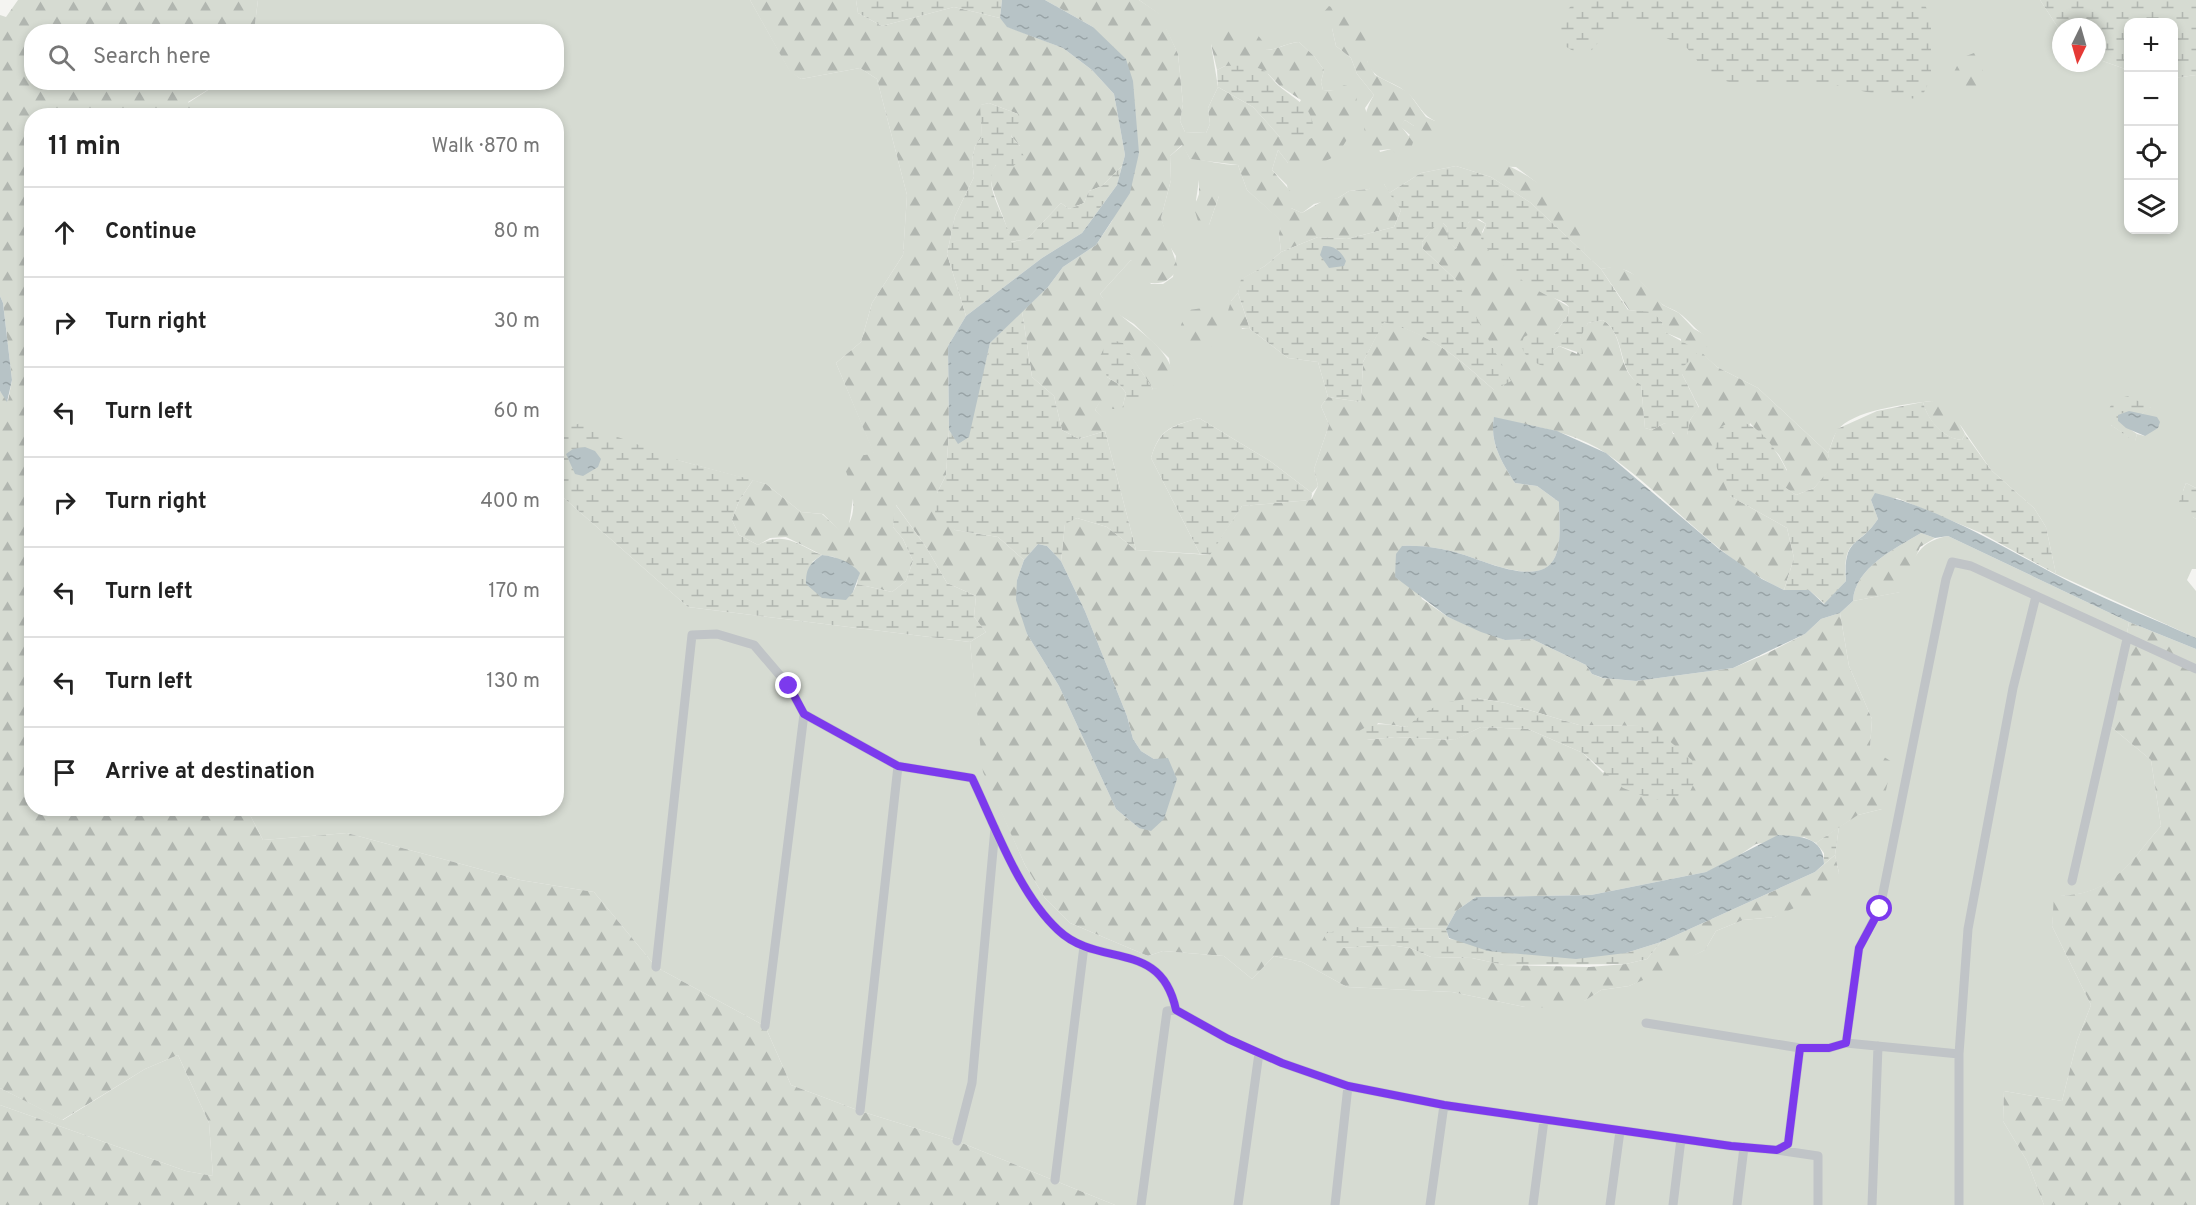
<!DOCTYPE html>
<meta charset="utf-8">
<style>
:root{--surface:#fff;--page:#f6f6f6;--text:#222;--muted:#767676;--line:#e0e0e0}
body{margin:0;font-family:Overpass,sans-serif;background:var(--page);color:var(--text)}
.controls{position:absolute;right:18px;top:18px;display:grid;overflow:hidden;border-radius:12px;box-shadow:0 3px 9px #0003}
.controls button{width:54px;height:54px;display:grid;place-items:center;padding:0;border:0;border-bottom:2px solid var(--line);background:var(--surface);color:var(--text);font:30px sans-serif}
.compass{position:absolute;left:2052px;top:18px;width:54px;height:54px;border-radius:50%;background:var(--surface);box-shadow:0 3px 9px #0003;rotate:185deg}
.stop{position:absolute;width:18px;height:18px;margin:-14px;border:4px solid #7c3aed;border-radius:50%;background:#fff}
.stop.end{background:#7c3aed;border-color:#fff;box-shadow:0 2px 6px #0008}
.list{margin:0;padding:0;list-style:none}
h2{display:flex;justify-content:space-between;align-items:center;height:78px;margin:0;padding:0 24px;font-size:26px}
h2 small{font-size:20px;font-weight:400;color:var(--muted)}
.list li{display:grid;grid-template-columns:39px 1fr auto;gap:18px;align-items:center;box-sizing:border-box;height:90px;padding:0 24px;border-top:2px solid var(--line)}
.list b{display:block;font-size:22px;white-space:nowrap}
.list em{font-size:20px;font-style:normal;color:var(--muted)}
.icon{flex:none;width:33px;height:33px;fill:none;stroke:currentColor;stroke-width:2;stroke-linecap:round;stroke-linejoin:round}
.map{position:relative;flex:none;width:2196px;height:1205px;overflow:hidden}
.search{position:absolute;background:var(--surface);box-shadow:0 3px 9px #0003;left:24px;top:24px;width:540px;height:66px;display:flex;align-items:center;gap:15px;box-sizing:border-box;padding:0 21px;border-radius:24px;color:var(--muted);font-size:22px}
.panel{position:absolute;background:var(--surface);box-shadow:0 3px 9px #0003;left:24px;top:108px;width:540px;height:708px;border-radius:24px}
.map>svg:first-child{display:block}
.green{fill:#d6dbd2;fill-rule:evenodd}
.forest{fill:url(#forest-firs);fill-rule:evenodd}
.wetland{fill:url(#wetland-marsh)}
.water{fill:url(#water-ripples)}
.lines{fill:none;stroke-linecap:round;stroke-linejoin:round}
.minor{stroke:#c0c4c7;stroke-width:9}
.route{stroke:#7c3aed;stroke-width:8}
</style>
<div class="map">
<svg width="2196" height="1205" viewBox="0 0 2196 1205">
<defs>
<pattern id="forest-firs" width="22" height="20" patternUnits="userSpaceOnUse" patternTransform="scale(1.5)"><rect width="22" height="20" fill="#d6dbd2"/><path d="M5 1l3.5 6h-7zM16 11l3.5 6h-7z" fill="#b1b6b0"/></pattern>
<pattern id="wetland-marsh" width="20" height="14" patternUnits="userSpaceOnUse" patternTransform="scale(1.5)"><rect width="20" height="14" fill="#d6dbd2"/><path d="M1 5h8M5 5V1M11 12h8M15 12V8" fill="none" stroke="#b1b6b0"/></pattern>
<pattern id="water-ripples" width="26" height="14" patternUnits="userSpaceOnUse" patternTransform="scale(1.5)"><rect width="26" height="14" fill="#b7c3c6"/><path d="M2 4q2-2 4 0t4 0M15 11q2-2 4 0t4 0" fill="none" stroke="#98a3a6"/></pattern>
</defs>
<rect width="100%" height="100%" fill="#f4f4f1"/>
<path class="green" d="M258,0H750L790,71L801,79L860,68L877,79L907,195L903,255L872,303L861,342L836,363L875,455L854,492L849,525L842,533L823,514L801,512L766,484L562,429L557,436L556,116H200L188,103L219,83H340L357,90L384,87L385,82H556V32L254,31Z
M1139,0H2040L2061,32V63H2097V59L2128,70V230H2174V78L2196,75V488L2186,483L2183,491L2193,517L2196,519V569H2192L2187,580L2196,591V638L2056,574L2046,527L2034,508L1991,470L1961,426L1932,401C1908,404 1851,410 1837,431C1833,437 1831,446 1828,453L1758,388L1717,367L1699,351L1707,337C1695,330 1689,320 1679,313C1674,309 1667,308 1662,304C1640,285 1635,262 1601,269L1585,254L1582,225L1558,199L1516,167L1491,166V177L1456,166L1421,173L1389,193L1384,184L1369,189L1349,191L1338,198L1314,204L1302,213L1291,208L1287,185L1272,170L1278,150L1288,163L1334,91L1323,90L1321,82L1324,70L1314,56L1299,42C1286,43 1277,50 1265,50L1211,44L1218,87L1208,108L1210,124L1206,133L1185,132L1180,121L1183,104L1178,54L1159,14ZM1356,23C1370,35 1362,45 1367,61C1373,81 1393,80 1406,92C1418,101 1420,114 1435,121L1414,126L1405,120L1400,126L1410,135L1391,149L1380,152L1365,108L1374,95L1357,74L1351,58L1336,46L1332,28ZM2151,407L2140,415L2144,416L2145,436L2137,434L2135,441L2111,425Z
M1183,145L1190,159C1208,160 1221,165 1238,165L1247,190L1283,222L1279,233L1281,252L1265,266L1242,279L1238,293L1231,301L1242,329H1250L1288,358L1318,362L1328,397L1321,406L1329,425L1314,469L1318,486L1312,493L1270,461L1199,418C1170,427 1160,428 1151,458L1200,554L1136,550L1105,431V420L1095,410L1100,401C1128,418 1129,397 1153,389C1158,387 1167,388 1173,388L1169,358L1134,324L1110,309L1100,294L1131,260L1151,284H1163L1173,277L1176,256L1169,245L1161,218L1171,180L1170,156ZM1199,180L1219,196L1209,225L1196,200Z
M557,492L688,607L970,642L984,772L1025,865L1045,898L1070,923L1148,956L1163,951L1224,956L1252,979L1274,956L1302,962L1347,987L1452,992L1525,1007L1586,1000L1601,990L1629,986L1705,950L1716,931L1743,920L1775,917L1839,873L1835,855L1839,827L1858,815L1882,809L1870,748L1872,719L1849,666L1840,613L1853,601L1900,592C1913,563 1914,542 1948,536L2129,622L2110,726L2151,760L2161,826C2127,865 2113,896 2055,896L2052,926L2091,1005L2077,1041L2062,1101L2004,1091L2003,1121L2027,1161L2044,1205H1115L957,1141L860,1111L791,1085L765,1026L656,967L594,892L520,880L347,833L263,840L247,809L556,808Z
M178,1055L209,1123L213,1176L186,1171L0,1105V1088L63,1120L145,1069Z"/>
<path class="forest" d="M18,0H258L254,31L32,32V82L219,83L188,102L200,115L32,116V808L247,809L263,840L347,833L520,880L594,892L656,967L765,1026L791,1085L860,1111L957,1141L1115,1205H0V1105L186,1171L213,1176L209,1123L178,1055L145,1069L62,1120L0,1088V391L8,401L12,380L3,303L0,296V15L6,17Z
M750,0H856L858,13L882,26L954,7L1000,18L1008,27L1063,48L1092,70L1114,94L1125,155L1122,166L1102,186L1089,191L1084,203L1069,209L1061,203L1027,239L1010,242C1009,222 985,184 992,171C997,161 1011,153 1020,146L1011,136L1018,114L989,103L981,105L982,137L975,146L972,160L974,177L955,216L947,254L966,316L948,346L949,430L946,475L937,493L955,530L998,537L1024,560L1017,580L1027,634L1059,686L1116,809L1139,828L1168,759H1154L1141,751L1133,739L1127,716L1085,611L1061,561L1065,523L1077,518L1107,527L1136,550L1209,555L1242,506L1311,500L1318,486L1314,469L1329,425L1321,406L1328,397L1361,402L1363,362L1384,321C1434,336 1456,356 1494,390L1456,280L1423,249L1422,242L1437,223H1443L1447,227L1449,242L1456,249C1460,238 1463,225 1474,218L1486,224L1482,232L1523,279L1569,307L1568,315L1554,335H1545L1553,351L1559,346L1577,354L1581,333L1588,323L1603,320C1627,336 1615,372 1641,384L1645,428L1652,430L1665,423L1670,425L1673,434L1687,435L1690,420L1699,407L1682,374L1681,339L1664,332L1662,322L1653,313L1629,310L1601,269L1617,266L1635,275L1663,305L1679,313L1694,329L1707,336L1711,344L1700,351L1717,367L1758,388L1828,453L1831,469L1814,488L1796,495L1778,483L1787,470L1779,455L1750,423L1730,496L1787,528L1794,558L1784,590C1715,558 1668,496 1607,454C1574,431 1531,426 1494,418C1489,442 1502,463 1515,483L1537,486L1559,502C1559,519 1562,542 1555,557C1542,589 1483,560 1461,554C1441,548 1423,545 1402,546L1422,599L1448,617L1505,640L1532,639L1586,665L1592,674L1602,678L1636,681L1733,668L1766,654L1805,634L1821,619L1840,613L1849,666L1872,719L1870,748L1892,762L1882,809L1858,815L1816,843L1804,837L1756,844L1726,864L1706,872L1591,895L1476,897L1456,911L1446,929L1354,927L1341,948L1390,945L1410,948L1431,957L1472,958L1504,965L1589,967L1626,964L1647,959L1661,942L1815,872L1835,855L1839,873L1831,886L1809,901L1775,917L1743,920L1716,931L1705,950L1667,970L1629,986L1601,990L1586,1000L1566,1008L1525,1007L1452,992L1347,987L1302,962L1274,956L1252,979L1224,956L1163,951L1148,956L1070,923L1045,898L1025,865L983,772L970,642L986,632L974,617L976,596L947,583L926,547L896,505L893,527L903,539L913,561L906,581L892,592L857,584L859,573L834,557L822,555L786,537L770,538L758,545L739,535L732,520L739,501L753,480L766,484L801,512L822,514L842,532C860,516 853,489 845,469L855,456L874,454L836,363L861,342L872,303L903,255L907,195L877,79L860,68L801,79L790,72ZM1476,698L1506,703L1579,725L1639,726L1603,773L1583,753L1528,729L1481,727L1454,740L1395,737L1367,740L1378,723L1407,727Z
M1045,0H1139L1160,14L1178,54L1183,104L1180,121L1185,132L1206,133L1210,124L1208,108L1218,87L1253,107L1280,137L1301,100L1280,86L1268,74L1225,66L1217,70L1211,44L1219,28C1239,29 1260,26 1266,50C1277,50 1286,43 1299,42L1314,56L1324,70L1321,82L1323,90L1334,91L1344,85L1354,88C1364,109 1345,163 1318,162L1312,151L1304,164L1288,163L1278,150L1272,170L1292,193L1291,208L1302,213L1326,199L1338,198L1349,191L1369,189L1377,182L1384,184L1401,210L1394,227L1347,239L1318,237L1281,252L1279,233L1282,222L1247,190L1238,165L1190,159L1182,145L1170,156L1171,180L1161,218L1178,268C1168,285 1157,285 1139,281L1131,260L1100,294C1121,325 1180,345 1173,388L1153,389L1123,344L1107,377L1120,385L1126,393L1122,409H1113L1100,402L1095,410L1105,419V431L1079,439L1062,430L1054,396L1032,377L1022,311L1048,287L1063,267L1096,245L1112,221L1139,153L1093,27Z
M1329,6L1348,14L1363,29L1367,39V61L1375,75L1408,92L1426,117L1435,121L1440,127L1437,135L1432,138L1405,120L1401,126L1413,142C1411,150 1409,154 1399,156L1391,149L1374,151C1359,134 1363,113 1374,95L1357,74L1351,58L1336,46L1332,28L1323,13Z
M1974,53L1985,75V86L1977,91H1962L1953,82L1954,72L1961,58Z
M1494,161C1516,164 1575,206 1583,226C1585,234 1585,245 1585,254L1531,203L1491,177V166Z
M1204,177H1211L1219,184V196L1209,225L1198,221L1194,208L1199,194V180Z
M1238,293L1250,329C1237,329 1233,323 1228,311L1231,301Z
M1203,308L1218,320L1219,334L1213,346L1196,350L1185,347C1175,333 1181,323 1189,310Z
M1932,401C1947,404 1958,420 1965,434L1962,440C1944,439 1927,420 1923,402Z
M1921,533L1935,538L1920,547L1901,592L1853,601C1855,567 1895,549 1921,533Z
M2129,622L2196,649V1205H2044L2027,1161L2003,1121L2004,1091L2062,1101L2077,1041L2091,1005L2052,926L2054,896C2112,896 2127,865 2161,826L2151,760L2110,726Z"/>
<path class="wetland" d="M856,0H1002L1000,18L954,7L882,26L858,13Z
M1576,0H1923L1931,19V77L1921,99L1890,97L1820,82L1733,83L1710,77L1687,48L1631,21L1617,20L1591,51L1575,52L1563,45L1558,34L1559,20Z
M2040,0H2196V75L2174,78V22H2128V70L2097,59V27H2061V32Z
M1225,66C1235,66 1248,65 1258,68C1268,71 1272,80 1279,86C1299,103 1314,105 1314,137L1305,141L1280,137L1253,107L1218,87L1217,70Z
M989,103L1018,114L1020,121L1011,136L1020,146L1024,157L1011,168L996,165C980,185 1008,218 1011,242L1027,239L1061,203L1069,209L1084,203L1089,191L1102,186L1122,166L1117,185L1082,233L1042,258L966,316L947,254L955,216L974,177L972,160L975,146L982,137L980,105Z
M1456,166L1491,177L1531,203L1601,269L1628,310L1653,312L1662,322L1665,332L1699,351L1683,367L1682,374L1699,408L1690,420L1687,436L1677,437L1665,423L1652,430L1645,428L1641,385C1616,371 1627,336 1603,320L1588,323L1580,338L1583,354L1559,346L1553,351L1555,363L1549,368C1535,364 1516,354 1524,337L1541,328L1545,335H1554L1568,315L1569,307C1563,299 1553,299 1544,294C1525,284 1489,258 1481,238L1486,224L1479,219L1469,222L1456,249L1448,242L1447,227L1443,223L1437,224L1422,242L1423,249L1456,280L1511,381L1494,390C1456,356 1434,336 1384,322L1363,362L1361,402L1328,397L1318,362L1288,358L1250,329L1238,293L1241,279L1265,266L1281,252L1318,237L1347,239L1394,227L1401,210L1389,193L1421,173Z
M1022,311L1032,377L1054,396L1062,430L1079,439L1105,431L1136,550L1107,527L1077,518L1065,524L1061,561L1047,546L1038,544L1024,560L998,537L955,530L935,514L937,493L946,475L949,430L958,443L980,384L990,343Z
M1109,339L1123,343L1153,389L1122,409L1126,393L1120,385L1107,377L1100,356Z
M2129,396L2151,408L2140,415L2129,411L2118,415V421L2137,434L2135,442L2111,425L2109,409L2114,399Z
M1923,402C1927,419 1944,439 1962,440L1965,434L1991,470L2034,508L2046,527L2056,574L1981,533L1897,498L1871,500L1878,519C1859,548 1842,536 1846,581L1825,604L1809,590H1784L1794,558L1787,528L1730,496L1714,462L1718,429C1749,406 1774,445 1787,471L1779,483L1796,495L1814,488L1830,469L1828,453L1837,429L1877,411Z
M1199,418L1270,461L1312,493L1311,500L1242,506L1210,555L1200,554L1151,458C1160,429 1170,427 1199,418Z
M581,423L681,461L753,480L739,501L732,520L739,535L758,545C785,530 797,545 822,555L812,562L853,592L857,584L892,592L906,581L913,561L903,539L893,527L895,504L926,547L947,583L976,596L974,617L986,632L970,642L688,607L557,492V436L562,429Z
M2186,483L2196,488V519L2180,509L2179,502Z
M1476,698L1506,703L1579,725L1639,726L1661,734L1692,760L1694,783L1689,794L1654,800L1623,788L1583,753L1528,729L1481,727L1455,740L1395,737L1366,740L1358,732C1373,720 1389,725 1407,727C1431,705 1444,701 1476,698Z
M1839,827L1835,855L1824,864V853L1816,843Z
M1354,927L1446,929L1449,939L1626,953L1661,942L1647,959L1626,964L1504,965L1472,958L1431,957L1410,948L1390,945L1341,948L1328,943L1323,934Z"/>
<path class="water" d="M1002,0H1045L1093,27L1126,59L1133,81L1139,153L1130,193L1096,245L1063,267L1048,287L990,343L969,437L958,444L949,430L948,346L966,316L1042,258L1082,233L1117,185L1125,155L1114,94L1092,70L1063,48L1007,27L1000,18Z
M1323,246C1334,245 1341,251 1346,261L1344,266L1329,268L1320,255Z
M0,296L3,303L12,380L7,402L0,391Z
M2129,411L2157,417L2160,422L2158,428L2145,436L2126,428L2118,421V415Z
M1494,417L1557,431L1606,453L1719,549L1762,579L1784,590H1809L1824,604L1846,581C1843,536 1859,548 1878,519L1871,500L1875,493C1945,510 2007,550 2070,582C2111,602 2154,619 2196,638V649L2129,622L1948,536L1935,538L1921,533C1895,549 1855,567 1853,601L1840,613L1821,619L1805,634L1733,668L1636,681L1603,678L1592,674L1586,665L1532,639L1505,640L1481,632L1448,617L1395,577L1396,554L1402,546C1423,545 1441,548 1461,554C1483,560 1541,589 1555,557C1562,542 1559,519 1559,502L1537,486L1515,483C1502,463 1489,442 1494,417Z
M585,447L595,451L601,459L598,467L583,476L575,474L566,454L573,449Z
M1038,544L1047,546L1061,561L1085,611L1127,716L1133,739L1141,751L1154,759L1168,758L1177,779L1164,819L1151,831L1139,828L1116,809L1059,686L1027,634L1016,600L1017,580L1024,560Z
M822,555C837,557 850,561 860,573L853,592L846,600L822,598L806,584C806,569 809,564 822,555Z
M1778,835C1800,836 1824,837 1824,864L1815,872L1661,942L1626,953L1576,959L1488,951L1449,938L1446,929L1456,911L1476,897L1591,895L1706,872Z"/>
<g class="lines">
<path class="minor" d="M2072,881L2127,639
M656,967L692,635L717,634L754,645L789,686L804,714L898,766L972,778C995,826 1019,894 1058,930C1099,969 1161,938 1176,1010
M1646,1023L1800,1048
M765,1026L804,714
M1846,1043L1959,1054
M860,1111L898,766
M957,1141L972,1083L995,828
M1777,1150L1818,1156V1205
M1055,1180L1084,946
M1141,1205L1167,1011L1176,1010L1228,1039L1282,1063L1348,1086L1444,1105L1731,1146L1777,1150L1788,1144L1800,1048H1829L1846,1043L1859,948L1880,908L1946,579L1952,562L1971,566L2196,669
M1238,1205L1259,1053
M1335,1205L1348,1086
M1430,1205L1444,1105
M1533,1205L1544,1120
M1610,1205L1620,1131
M1673,1205L1681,1139
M1737,1205L1744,1147
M1872,1205L1878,1046
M1959,1205V1054L1968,929L2013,688L2036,596"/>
</g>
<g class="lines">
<path class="route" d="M789,686L804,714L898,766L972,778C995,826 1019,894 1058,930C1099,969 1161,938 1176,1010L1228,1039L1282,1063L1348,1086L1444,1105L1731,1146L1777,1150L1788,1144L1800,1048H1829L1846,1043L1859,948L1880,909"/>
</g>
</svg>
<div class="controls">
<button>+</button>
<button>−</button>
<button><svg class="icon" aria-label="locate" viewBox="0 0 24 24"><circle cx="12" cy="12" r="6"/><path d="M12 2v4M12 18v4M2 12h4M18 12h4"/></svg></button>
<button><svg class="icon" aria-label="layers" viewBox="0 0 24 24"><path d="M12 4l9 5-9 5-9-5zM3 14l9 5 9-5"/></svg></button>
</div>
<svg class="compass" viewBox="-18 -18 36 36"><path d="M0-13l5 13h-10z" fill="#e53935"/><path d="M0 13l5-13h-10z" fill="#767676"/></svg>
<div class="stop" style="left:1880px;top:909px"></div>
<div class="stop end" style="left:789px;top:686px"></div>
<div class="search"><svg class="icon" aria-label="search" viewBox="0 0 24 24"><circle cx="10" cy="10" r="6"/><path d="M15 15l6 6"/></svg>Search here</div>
<section class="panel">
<h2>11 min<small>Walk · 870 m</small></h2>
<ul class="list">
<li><svg class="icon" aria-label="ahead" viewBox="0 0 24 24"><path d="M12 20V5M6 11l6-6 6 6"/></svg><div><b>Continue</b></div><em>80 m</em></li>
<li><svg class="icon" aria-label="right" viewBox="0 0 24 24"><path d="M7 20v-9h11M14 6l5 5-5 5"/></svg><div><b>Turn right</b></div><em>30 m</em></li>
<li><svg class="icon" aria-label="left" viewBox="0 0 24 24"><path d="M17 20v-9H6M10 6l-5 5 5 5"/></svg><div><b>Turn left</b></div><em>60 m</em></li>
<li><svg class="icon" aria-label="right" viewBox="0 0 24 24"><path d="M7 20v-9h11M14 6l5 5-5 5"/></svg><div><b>Turn right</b></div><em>400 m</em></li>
<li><svg class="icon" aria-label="left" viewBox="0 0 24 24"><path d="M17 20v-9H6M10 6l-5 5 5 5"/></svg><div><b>Turn left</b></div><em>170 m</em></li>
<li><svg class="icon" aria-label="left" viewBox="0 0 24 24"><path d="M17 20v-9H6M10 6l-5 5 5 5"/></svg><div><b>Turn left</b></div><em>130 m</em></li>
<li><svg class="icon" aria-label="arrive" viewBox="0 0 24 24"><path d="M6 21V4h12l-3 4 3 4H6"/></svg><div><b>Arrive at destination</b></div></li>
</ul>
</section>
</div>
